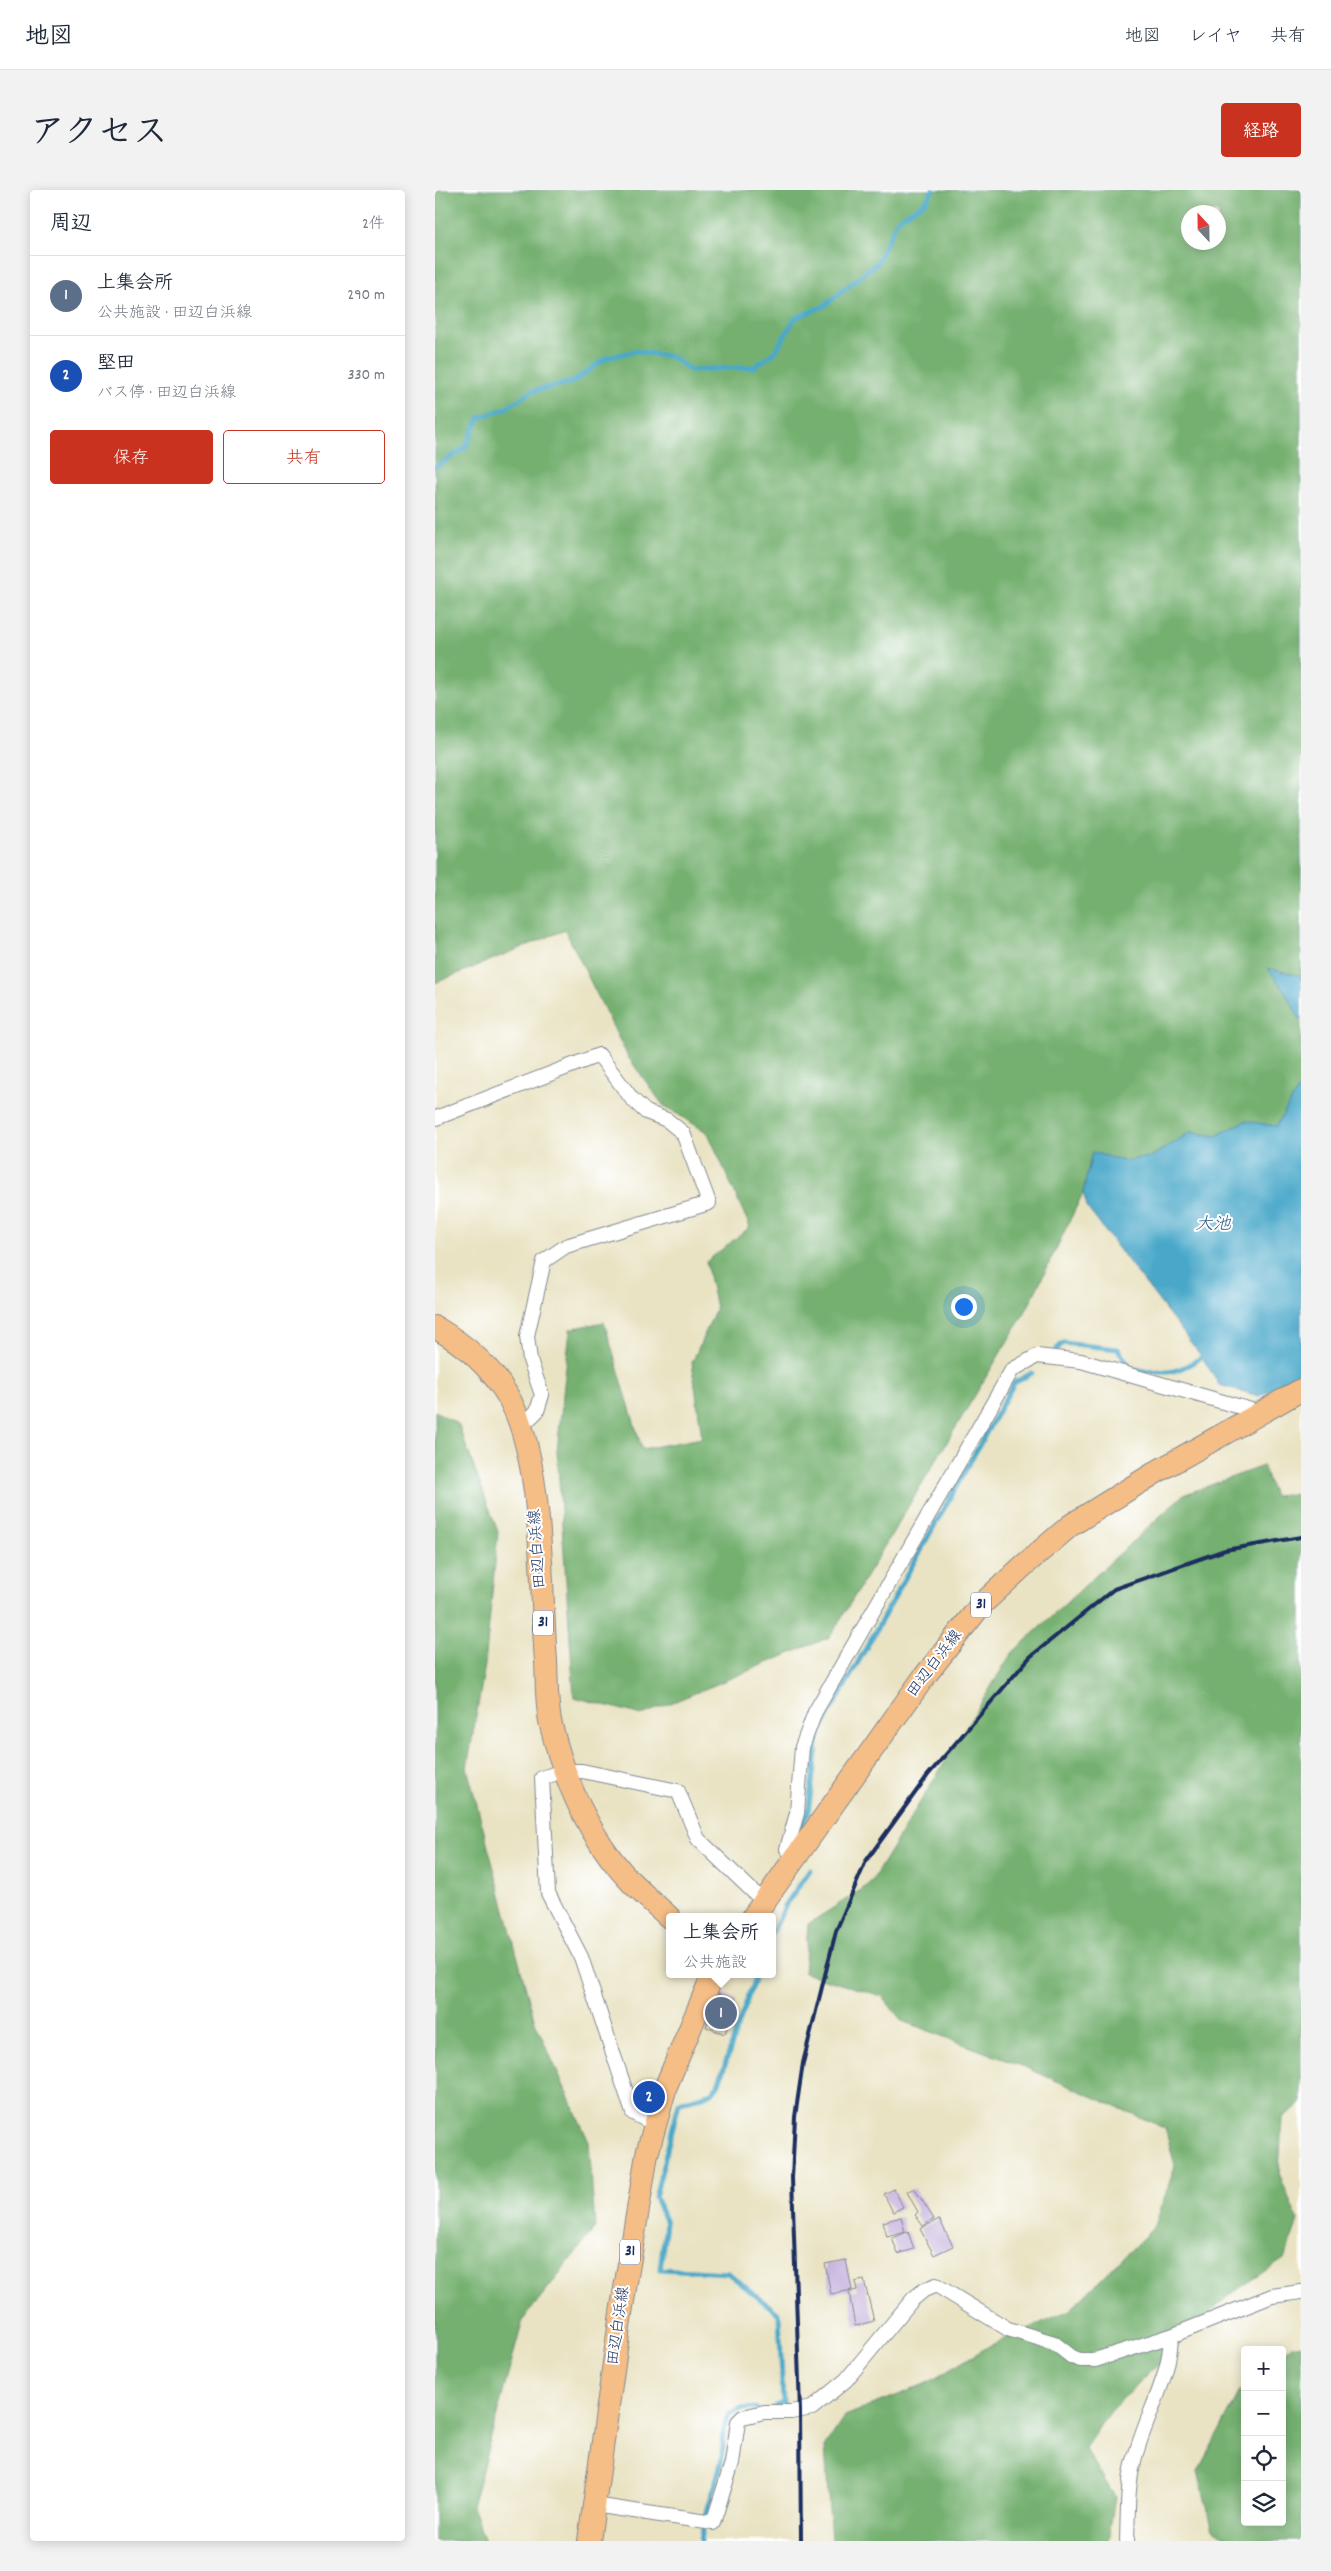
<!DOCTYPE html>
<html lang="ja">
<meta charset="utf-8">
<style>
:root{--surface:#fff;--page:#f2f2f3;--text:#1f2937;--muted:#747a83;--line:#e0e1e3;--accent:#c8321e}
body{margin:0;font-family:Dekko,"Klee One",sans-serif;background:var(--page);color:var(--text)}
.controls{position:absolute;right:15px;bottom:15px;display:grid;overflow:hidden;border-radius:5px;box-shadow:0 2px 12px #0003}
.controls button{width:45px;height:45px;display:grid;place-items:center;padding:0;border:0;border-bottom:1px solid var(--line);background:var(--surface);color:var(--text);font:25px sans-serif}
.compass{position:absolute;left:746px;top:15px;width:45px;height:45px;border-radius:50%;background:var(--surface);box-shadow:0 2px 12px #0003;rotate:338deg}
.you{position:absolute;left:528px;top:1116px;width:18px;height:18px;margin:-12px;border:4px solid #fff;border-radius:50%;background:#1a73e8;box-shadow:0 0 0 8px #1a73e833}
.badge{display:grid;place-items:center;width:32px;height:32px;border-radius:50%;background:var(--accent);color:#fff;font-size:16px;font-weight:700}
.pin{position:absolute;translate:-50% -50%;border:2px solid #fff;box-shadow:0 1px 5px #0006}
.popup{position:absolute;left:231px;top:1723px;width:110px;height:65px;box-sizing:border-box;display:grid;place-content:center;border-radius:5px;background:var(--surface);filter:drop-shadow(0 1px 4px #0005);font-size:16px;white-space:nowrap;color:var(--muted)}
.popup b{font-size:19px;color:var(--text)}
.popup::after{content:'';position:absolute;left:50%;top:100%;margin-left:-10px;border:10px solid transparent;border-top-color:var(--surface)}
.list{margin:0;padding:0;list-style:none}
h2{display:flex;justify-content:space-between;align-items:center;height:65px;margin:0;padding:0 20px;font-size:21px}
h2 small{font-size:16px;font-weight:400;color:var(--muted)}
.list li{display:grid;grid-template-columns:32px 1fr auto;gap:15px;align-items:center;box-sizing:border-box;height:80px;padding:0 20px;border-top:1px solid var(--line)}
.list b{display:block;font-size:19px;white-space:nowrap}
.list p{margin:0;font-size:16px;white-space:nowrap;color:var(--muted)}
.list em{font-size:16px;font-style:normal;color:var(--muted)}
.actions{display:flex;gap:10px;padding:15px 20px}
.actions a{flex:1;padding:11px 0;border:1px solid var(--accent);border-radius:5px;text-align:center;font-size:18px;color:var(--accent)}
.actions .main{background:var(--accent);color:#fff}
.icon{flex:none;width:28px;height:28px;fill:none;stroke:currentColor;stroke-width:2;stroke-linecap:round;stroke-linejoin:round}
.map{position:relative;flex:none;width:866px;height:2351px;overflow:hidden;border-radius:5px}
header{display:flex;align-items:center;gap:30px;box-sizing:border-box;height:70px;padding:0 25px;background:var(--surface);border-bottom:1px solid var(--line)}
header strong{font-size:24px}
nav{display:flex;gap:28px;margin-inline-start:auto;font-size:18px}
.intro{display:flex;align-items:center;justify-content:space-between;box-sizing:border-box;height:120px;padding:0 30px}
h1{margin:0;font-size:35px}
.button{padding:12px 22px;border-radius:5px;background:var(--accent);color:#fff;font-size:18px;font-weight:700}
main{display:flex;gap:30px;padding:0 30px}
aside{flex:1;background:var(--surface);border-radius:5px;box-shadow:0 2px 12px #0003}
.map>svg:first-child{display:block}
.forest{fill:#74b06f;stroke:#487066;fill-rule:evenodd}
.water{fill:#4aa8c9;stroke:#326c94}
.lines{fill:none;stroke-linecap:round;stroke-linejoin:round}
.stream{stroke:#4aa8c9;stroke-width:5}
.building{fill:#c8b5de}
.minor-casing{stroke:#828990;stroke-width:16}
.primary-casing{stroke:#828990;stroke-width:24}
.minor{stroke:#fff;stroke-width:14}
.primary{stroke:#f6be87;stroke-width:22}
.rail{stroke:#1b2f5e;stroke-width:4}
.labels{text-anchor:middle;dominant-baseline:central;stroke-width:4;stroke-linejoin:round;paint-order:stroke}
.shield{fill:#fff;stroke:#5f6d8e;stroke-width:1}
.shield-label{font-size:15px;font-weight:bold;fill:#1b2f5e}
.street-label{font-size:16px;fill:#1b2f5e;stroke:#fff}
.water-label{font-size:18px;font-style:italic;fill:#2e5f89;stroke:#fff}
</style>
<header>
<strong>地図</strong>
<nav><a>地図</a><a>レイヤ</a><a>共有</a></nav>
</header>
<div class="intro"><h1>アクセス</h1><a class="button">経路</a></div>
<main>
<aside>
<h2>周辺<small>2件</small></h2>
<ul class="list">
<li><span class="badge" style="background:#5c6f8a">1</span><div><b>上集会所</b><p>公共施設 · 田辺白浜線</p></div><em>290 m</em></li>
<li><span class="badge" style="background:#1a4fb4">2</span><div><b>堅田</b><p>バス停 · 田辺白浜線</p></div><em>330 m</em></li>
</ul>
<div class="actions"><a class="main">保存</a><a>共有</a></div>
</aside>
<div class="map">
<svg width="866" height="2351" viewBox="0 0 866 2351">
<rect width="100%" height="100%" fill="#fff"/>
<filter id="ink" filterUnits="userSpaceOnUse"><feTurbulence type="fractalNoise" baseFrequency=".02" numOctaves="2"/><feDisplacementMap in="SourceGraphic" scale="10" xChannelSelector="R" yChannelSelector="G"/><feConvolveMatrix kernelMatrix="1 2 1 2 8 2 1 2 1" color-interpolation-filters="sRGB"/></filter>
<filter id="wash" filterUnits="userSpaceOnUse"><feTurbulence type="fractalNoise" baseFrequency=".0096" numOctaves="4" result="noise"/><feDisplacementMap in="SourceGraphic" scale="20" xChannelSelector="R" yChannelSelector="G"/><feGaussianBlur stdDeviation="1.12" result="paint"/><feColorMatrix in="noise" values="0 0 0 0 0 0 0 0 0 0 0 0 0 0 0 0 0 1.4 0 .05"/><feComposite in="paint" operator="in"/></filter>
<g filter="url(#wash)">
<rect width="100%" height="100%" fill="#e9e3c3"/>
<path class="forest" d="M0,0H866V786L834,779L851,803L866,831V895L841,936L810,931L781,946L756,942L716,967L688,971L657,963L648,1003L593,1117L395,1447L207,1525L139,1507L122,1261L135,1139L169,1132L207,1259L267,1248L257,1173L281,1118L271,1072L315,1037L273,943L228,915L193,867L130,740L0,793ZM754,22H784V52H754Z
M0,1221L23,1234L63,1342L50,1475L32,1578L100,1832L154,1952L160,2038L88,2130L37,2316L50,2351H0Z
M828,1276L839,1306L866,1304V1914L847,1928L844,1983L863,2031L849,2069L793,2106L675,2221L650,2258L680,2307L673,2351H396L390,2256L410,2226L491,2194L554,2156L635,2120L720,2036L740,1976L730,1938L592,1878L467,1831L447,1806L369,1783L373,1734L435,1694L576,1464L748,1305Z
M866,2154V2351H796L778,2340L763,2282L805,2201L810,2197V2332H847V2164L857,2156Z"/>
<path class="water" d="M833,778L866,786V831L851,803Z
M866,895V1185L824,1206L784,1195L767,1167L653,1019L648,1003L657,962L688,971L716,967L756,942L781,946L810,931L841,936Z"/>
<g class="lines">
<path class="stream" d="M0,277L30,258L44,228L71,218L97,201L138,192L171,168L201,161L237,167L255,180L319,177L340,162L360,128L389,116L442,73L462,30L490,12L498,0
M622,1159L628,1153L683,1159L696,1179C731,1183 736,1187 767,1167
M364,1641L373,1623L383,1548L393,1526L579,1193L597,1183
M337,1744L350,1716L375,1680
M321,1784L283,1895L277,1903L244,1913L220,2007L231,2033L225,2079L293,2083L344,2124L348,2213L340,2216
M266,2351C269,2324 280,2299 286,2273C290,2256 286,2239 294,2224L307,2219L321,2218"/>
</g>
<g id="blocks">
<path class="building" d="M283,1803L301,1809L290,1844L271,1837Z
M479,1998L499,2029L488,2036L480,2025L483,2022L472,2002Z
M459,1999L468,2017L458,2022L449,2004Z
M466,2027L470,2042L452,2047L448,2032Z
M504,2029L518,2056L499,2065L485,2039Z
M473,2042L479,2059L463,2064L457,2048Z
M411,2070L417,2100L396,2104L390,2074Z
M429,2090L439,2131L420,2136L414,2102L422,2100L420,2092Z"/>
</g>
</g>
<g filter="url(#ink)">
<use href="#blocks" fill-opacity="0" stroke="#828990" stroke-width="1"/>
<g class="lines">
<defs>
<path id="minor" d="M1,928L164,865L197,909L211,922L232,930L248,943L274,1013L131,1056L109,1071L92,1146L95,1170L107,1205L102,1221L86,1237
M360,1670L352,1659L362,1623L367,1557L380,1522L577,1180L602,1166L646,1171L816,1220L824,1224
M219,1934L198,1923L146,1767L113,1703L107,1588L128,1581H147L243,1601L263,1649L329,1712
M159,2315L278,2333L297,2273L303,2232L308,2227L329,2222H356L377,2218L411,2190L478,2109L489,2100L501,2095L573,2139L619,2153L637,2167L645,2170H660L736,2146
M692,2351C693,2325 692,2296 699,2271C709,2229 735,2190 736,2146L837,2106L866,2102"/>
<path id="primary" d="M0,1137C29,1154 54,1175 71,1203C110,1266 105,1397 111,1471C112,1492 111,1515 116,1535C130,1592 155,1649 196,1692C208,1704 222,1716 235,1728
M318,1727L489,1487L546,1415L587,1377L636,1335L723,1281L866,1200
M154,2351L186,2123L212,1964L231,1896L278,1784"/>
</defs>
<use href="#minor" class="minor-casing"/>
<use href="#primary" class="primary-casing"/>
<use href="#minor" class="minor"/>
<use href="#primary" class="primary"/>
<path class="rail" d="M366,2351L365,2221L357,1988L360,1927L368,1873L401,1741L431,1671L493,1585L595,1467L679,1399L790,1360L866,1347"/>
</g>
</g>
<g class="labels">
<g class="shield">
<rect x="536" y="1402.5" width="20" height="25" rx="4"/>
<rect x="98" y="1420.5" width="20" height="25" rx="4"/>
<rect x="185" y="2049.5" width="20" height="25" rx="4"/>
</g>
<g class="shield-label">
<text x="546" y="1415">31</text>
<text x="108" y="1433">31</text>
<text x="195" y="2062">31</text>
</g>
<g class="street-label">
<text transform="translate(103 1359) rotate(-94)">田辺白浜線</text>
<text transform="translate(500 1474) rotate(-53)">田辺白浜線</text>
<text transform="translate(184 2136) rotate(-82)">田辺白浜線</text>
</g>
<g class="water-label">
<text x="778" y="1035">大池</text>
</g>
</g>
</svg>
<div class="controls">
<button>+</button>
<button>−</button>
<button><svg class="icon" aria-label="locate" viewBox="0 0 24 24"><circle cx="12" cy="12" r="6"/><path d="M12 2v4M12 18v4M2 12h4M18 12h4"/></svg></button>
<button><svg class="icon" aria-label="layers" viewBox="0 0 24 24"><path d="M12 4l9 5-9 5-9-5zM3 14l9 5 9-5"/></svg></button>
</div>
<svg class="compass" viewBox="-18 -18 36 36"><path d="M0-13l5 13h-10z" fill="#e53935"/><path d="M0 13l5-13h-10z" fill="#747a83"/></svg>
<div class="you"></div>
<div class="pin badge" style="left:286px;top:1823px;background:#5c6f8a">1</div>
<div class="popup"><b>上集会所</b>公共施設</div>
<div class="pin badge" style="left:214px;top:1907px;background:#1a4fb4">2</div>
</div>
</main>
